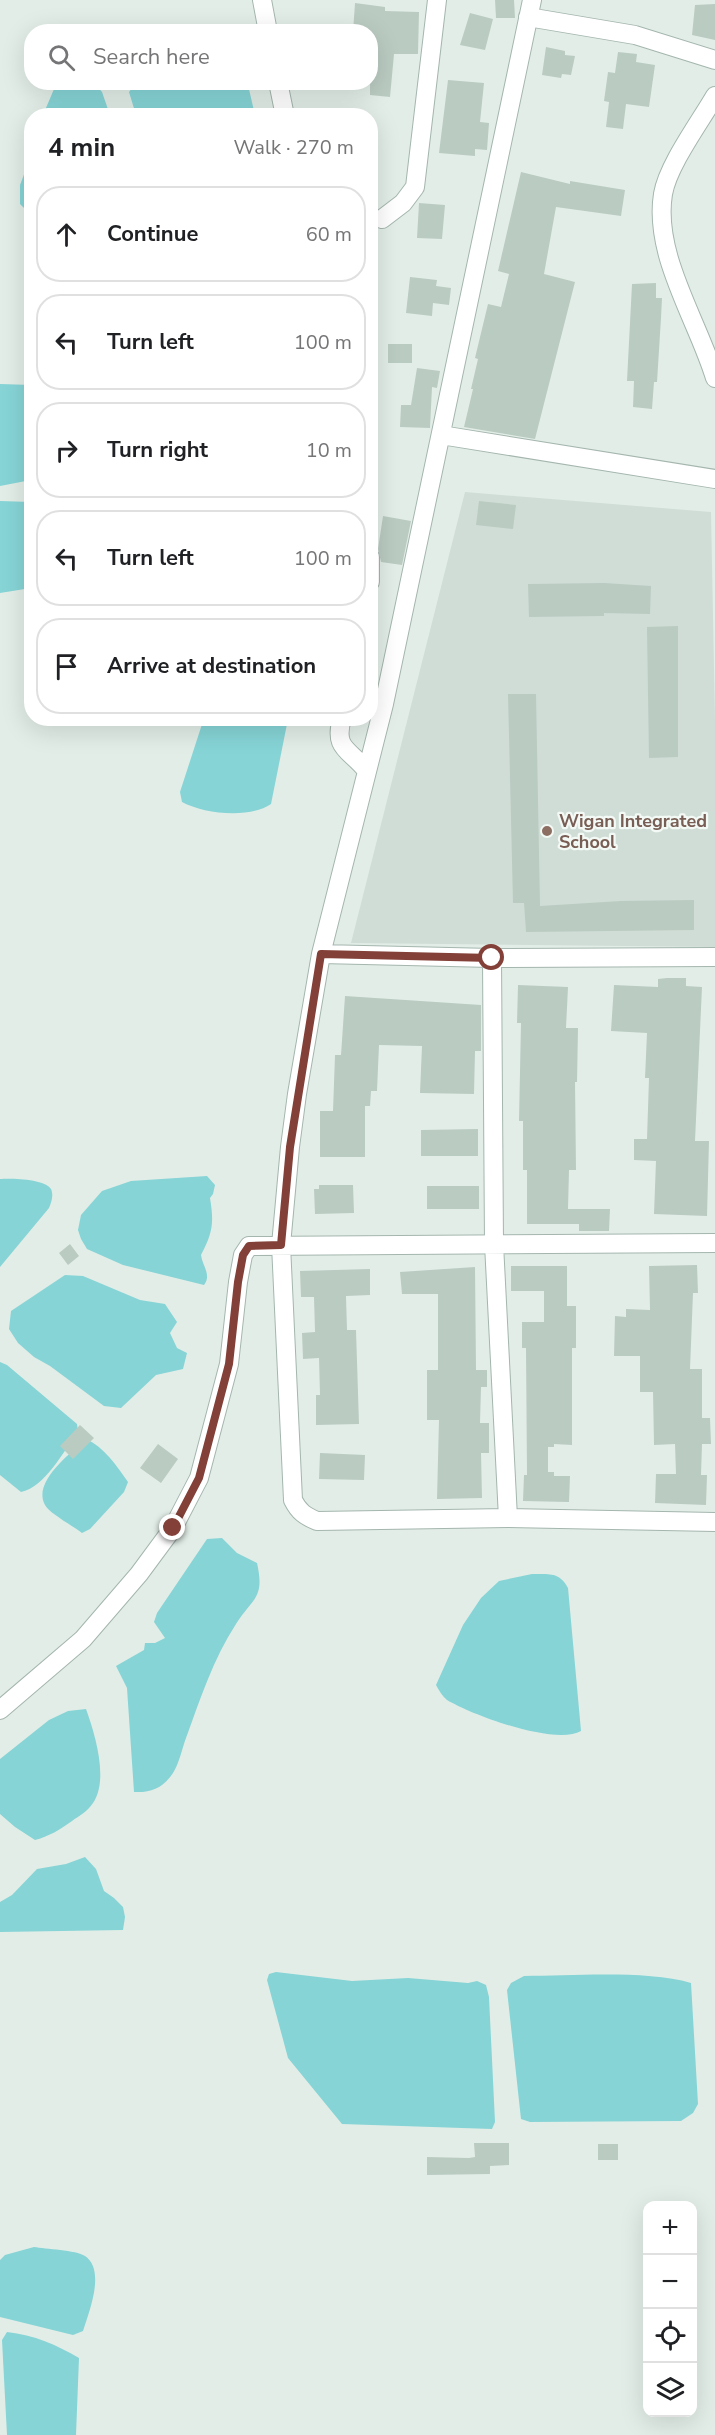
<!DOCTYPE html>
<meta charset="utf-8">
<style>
:root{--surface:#fff;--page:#f2f2f2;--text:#202124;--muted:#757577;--line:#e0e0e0}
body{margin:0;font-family:"Nunito Sans",sans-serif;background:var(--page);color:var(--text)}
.controls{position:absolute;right:18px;bottom:18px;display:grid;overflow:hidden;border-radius:12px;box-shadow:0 6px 24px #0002}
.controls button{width:54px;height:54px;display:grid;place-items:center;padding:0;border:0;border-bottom:2px solid var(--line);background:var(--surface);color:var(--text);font:30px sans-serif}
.stop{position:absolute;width:18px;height:18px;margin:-14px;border:4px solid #834038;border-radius:50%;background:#fff}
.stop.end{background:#834038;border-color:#fff;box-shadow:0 2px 6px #0008}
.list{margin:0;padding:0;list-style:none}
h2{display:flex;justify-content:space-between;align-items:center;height:78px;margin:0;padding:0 24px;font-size:26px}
h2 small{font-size:20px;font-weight:400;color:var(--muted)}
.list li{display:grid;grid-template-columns:39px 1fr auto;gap:18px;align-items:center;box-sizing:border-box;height:96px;margin:0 12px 12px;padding:0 12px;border:2px solid var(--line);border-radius:24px}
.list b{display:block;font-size:22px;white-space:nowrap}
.list em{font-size:20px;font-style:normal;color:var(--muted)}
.icon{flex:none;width:33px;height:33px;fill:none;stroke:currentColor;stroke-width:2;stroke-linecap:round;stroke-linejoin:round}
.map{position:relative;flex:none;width:715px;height:2435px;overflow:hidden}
.search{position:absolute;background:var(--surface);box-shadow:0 6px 24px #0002;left:24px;top:24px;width:354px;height:66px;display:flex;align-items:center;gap:15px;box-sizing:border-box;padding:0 21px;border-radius:24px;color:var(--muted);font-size:22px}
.panel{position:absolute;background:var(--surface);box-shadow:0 6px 24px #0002;left:24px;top:108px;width:354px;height:618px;border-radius:24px}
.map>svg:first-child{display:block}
.built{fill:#d0ddd6}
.water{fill:#86d4d6}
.building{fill:#bacbc2}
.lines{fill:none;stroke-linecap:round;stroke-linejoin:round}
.minor-casing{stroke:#a4b6ae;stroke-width:20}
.minor{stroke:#fff;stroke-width:18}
.route{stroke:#834038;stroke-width:8}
.education-dot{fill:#8d6e63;stroke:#f3f9f5;stroke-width:2}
.labels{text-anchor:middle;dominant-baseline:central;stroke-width:4.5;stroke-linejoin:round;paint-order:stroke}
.education-label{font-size:18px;font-weight:bold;fill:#785e54;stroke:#f3f9f5;text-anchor:start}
</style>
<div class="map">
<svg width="715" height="2435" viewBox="0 0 715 2435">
<rect width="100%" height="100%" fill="#e2ede7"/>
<path class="built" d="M465,492L711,512L715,719V947L351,943Z"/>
<path class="water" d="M57,82L94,83L102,92L110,115H43Z
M136,83H244L248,85L255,115H136L129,92Z
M31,156L32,215H31L20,204V185Z
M0,384L32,385L31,480L0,486Z
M0,501L31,502V588L0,593Z
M204,718L288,719L271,804C249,819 204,814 182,802L180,792Z
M207,1176L215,1185L213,1194L210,1198C214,1223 213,1232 201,1255C202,1265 212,1275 204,1285L123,1265L87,1249L81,1239L78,1230L81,1215L102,1191L131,1181Z
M0,1179C11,1178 45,1179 51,1189C54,1196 51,1203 49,1208L0,1267Z
M65,1275L83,1276L140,1300L165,1304L177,1322L170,1333L177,1348L187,1353L183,1369L156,1375L121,1408L104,1406L50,1366L34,1357L18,1343L9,1329L11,1311Z
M0,1362L7,1365L77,1424L78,1431C65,1450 44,1488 21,1492L0,1475Z
M86,1439C104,1447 117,1466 128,1482L124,1492L90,1529L82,1533C73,1526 49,1513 45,1505C32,1482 71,1453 86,1439Z
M222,1538L237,1553L257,1563C265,1599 253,1597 236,1624C213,1659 200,1700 186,1738C182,1749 179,1764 173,1773C163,1788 151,1793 134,1792L127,1688L116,1666L144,1650L145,1643H155L165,1638L154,1622L157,1613L207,1539Z
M532,1574C549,1574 560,1572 568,1588L581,1731C555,1746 472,1715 447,1700C442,1696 439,1690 436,1685L463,1625L481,1598L499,1581Z
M86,1709C95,1734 109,1780 93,1803C88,1811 79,1816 72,1821C59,1830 50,1836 35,1840L15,1827L0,1814V1759L49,1720L68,1711Z
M85,1857L96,1869L104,1891L114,1898L123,1907L125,1917L123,1930L0,1932V1902L12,1895L37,1869L66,1864Z
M276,1972L352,1981L408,1978L468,1983L477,1981L486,1985L489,1997L495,2122L492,2129L342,2124L288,2058L267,1980L269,1974Z
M524,1976C572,1976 646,1970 691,1983L698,2104L693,2113L681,2121L530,2122L521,2119L507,1990L511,1983Z
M34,2247C45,2249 76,2250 85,2256C106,2270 89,2312 83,2331L73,2335L0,2317V2260L5,2255Z
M7,2332C34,2335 57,2345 79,2358L76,2435H7L2,2340Z"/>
<path class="building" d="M495,0H514L515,18H496Z
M355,3L385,7V11L419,12L418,54H394L390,97L370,95V32H353Z
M715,4V40L692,35L695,5Z
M470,13L493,19L485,50L460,45Z
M546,47L565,51V55L575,56L571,75L562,74L561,78L542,75Z
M618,52L637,54L636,62L655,65L649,107L626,104L623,129L606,127L609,102L604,101L608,72L615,73Z
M448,80L484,83L480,122L489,123L487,150L475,149V156L439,153Z
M521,172L570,184V181L625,190L621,216L556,207L544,274L575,282L535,439L464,427L473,389H471L478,359L475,358L488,304L501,307L509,274L498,271Z
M419,203L445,205L442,239L417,238Z
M410,277L437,280L436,286L451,288L449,305L433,303L432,316L406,313Z
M656,283V298H662L661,318L657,382H654L652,409L633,407L634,381H627L632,284Z
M388,344H412V363H388Z
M417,368L440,371L437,388L432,387L430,428L400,427L401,405H411Z
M479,501L516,505L513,529L476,525Z
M383,516L411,521L402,565L381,562L378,549Z
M604,583L651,586L650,614L604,613V616L529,617L528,584Z
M678,626V757L649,758L647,627Z
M508,694H536L540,906L621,901L694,900V930L526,932L524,903H513Z
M667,978H686V986L702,987L695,1141H709L707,1216L654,1214L656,1161L634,1160V1139H647L649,1078H645L647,1033L611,1031L614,985L658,987V979Z
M518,985L568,987L566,1028H578L577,1082H575L576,1170H569L568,1209H610L609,1231H579V1224H527V1170H523V1121H519L521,1023H517Z
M345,996L481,1005V1051H475L474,1094L420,1093L422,1046L379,1045L377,1091H371L370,1106H365V1157H320V1111H333L335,1055H341Z
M478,1129V1156H421V1130Z
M319,1185H353L354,1213L315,1214L314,1189H319Z
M427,1186H479V1209H427Z
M70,1244L79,1256L68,1265L59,1253Z
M697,1265L698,1293H693L690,1369H702V1418H710L711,1444H702L701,1475H707L706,1505L655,1503L656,1474H676L675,1444L654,1445L653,1392H640V1356H614L615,1316L626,1317V1309L650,1310L649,1266Z
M511,1266H567V1306H576V1348H572V1445L554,1444V1447H548V1472H554V1476H570L569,1502L523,1501L524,1475H527L526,1348H522V1322H544V1291H511Z
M475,1267L476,1370H487V1387H481L480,1423H489V1453H481L482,1498L437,1499L439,1420H427V1370H438V1294H402L400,1272Z
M370,1269V1295L346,1296L347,1330H356L359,1424L316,1425V1395H320L319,1358L303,1359L302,1333L315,1332L314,1297H301L300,1271Z
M80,1425L94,1438L73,1459L60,1446Z
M158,1444L178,1459L161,1483L140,1468Z
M320,1453L365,1455L364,1480L319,1479Z
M474,2143H509V2165L490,2166V2174L427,2175V2157L469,2158L475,2157Z
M598,2144H618V2160H598Z"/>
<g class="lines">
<defs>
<path id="minor" d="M262,0L268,32
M532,0L384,704L321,954L297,1094L290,1147L281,1245L293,1500C299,1512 305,1516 317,1521L508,1518L715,1522
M528,17L635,35L715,60
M278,82L285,116
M715,96C700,122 668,165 663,194C653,255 698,321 715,378
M382,219L403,203L415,187L437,0
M441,435L715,479
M370,557V582
M342,718C333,750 350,749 367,771
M321,954L492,958L715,957
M492,958L494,1244L508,1518
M0,1710L83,1639L139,1574L173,1528L199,1478L229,1364L238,1282L243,1255L249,1246L715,1243"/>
</defs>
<use href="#minor" class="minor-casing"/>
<use href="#minor" class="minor"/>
</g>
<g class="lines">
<path class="route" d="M173,1528L199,1478L229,1364L238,1282L243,1255L249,1246L281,1245L290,1147L321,954L492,958"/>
</g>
<circle class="education-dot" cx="547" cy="831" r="6"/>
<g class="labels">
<g class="education-label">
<text x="559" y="821">Wigan Integrated<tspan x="559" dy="21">School</tspan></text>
</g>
</g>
</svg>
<div class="controls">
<button>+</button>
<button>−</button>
<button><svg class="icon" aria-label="locate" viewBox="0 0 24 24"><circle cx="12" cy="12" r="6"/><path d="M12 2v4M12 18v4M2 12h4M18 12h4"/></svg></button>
<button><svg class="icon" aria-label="layers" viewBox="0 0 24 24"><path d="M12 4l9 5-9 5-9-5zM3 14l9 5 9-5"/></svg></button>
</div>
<div class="stop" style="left:492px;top:958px"></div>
<div class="stop end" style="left:173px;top:1528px"></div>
<div class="search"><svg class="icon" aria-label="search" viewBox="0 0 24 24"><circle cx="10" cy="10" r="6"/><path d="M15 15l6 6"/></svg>Search here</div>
<section class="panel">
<h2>4 min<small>Walk · 270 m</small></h2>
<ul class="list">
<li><svg class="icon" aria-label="ahead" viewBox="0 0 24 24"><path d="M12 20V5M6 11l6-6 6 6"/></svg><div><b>Continue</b></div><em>60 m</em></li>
<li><svg class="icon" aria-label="left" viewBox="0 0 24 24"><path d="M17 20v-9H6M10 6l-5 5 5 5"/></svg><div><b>Turn left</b></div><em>100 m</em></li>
<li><svg class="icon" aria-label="right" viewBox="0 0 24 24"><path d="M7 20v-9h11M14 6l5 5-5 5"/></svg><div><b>Turn right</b></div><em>10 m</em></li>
<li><svg class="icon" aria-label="left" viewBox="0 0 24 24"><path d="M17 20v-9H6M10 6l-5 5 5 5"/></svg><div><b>Turn left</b></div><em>100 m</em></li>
<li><svg class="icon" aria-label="arrive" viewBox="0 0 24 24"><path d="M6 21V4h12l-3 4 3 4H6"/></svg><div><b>Arrive at destination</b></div></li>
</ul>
</section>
</div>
